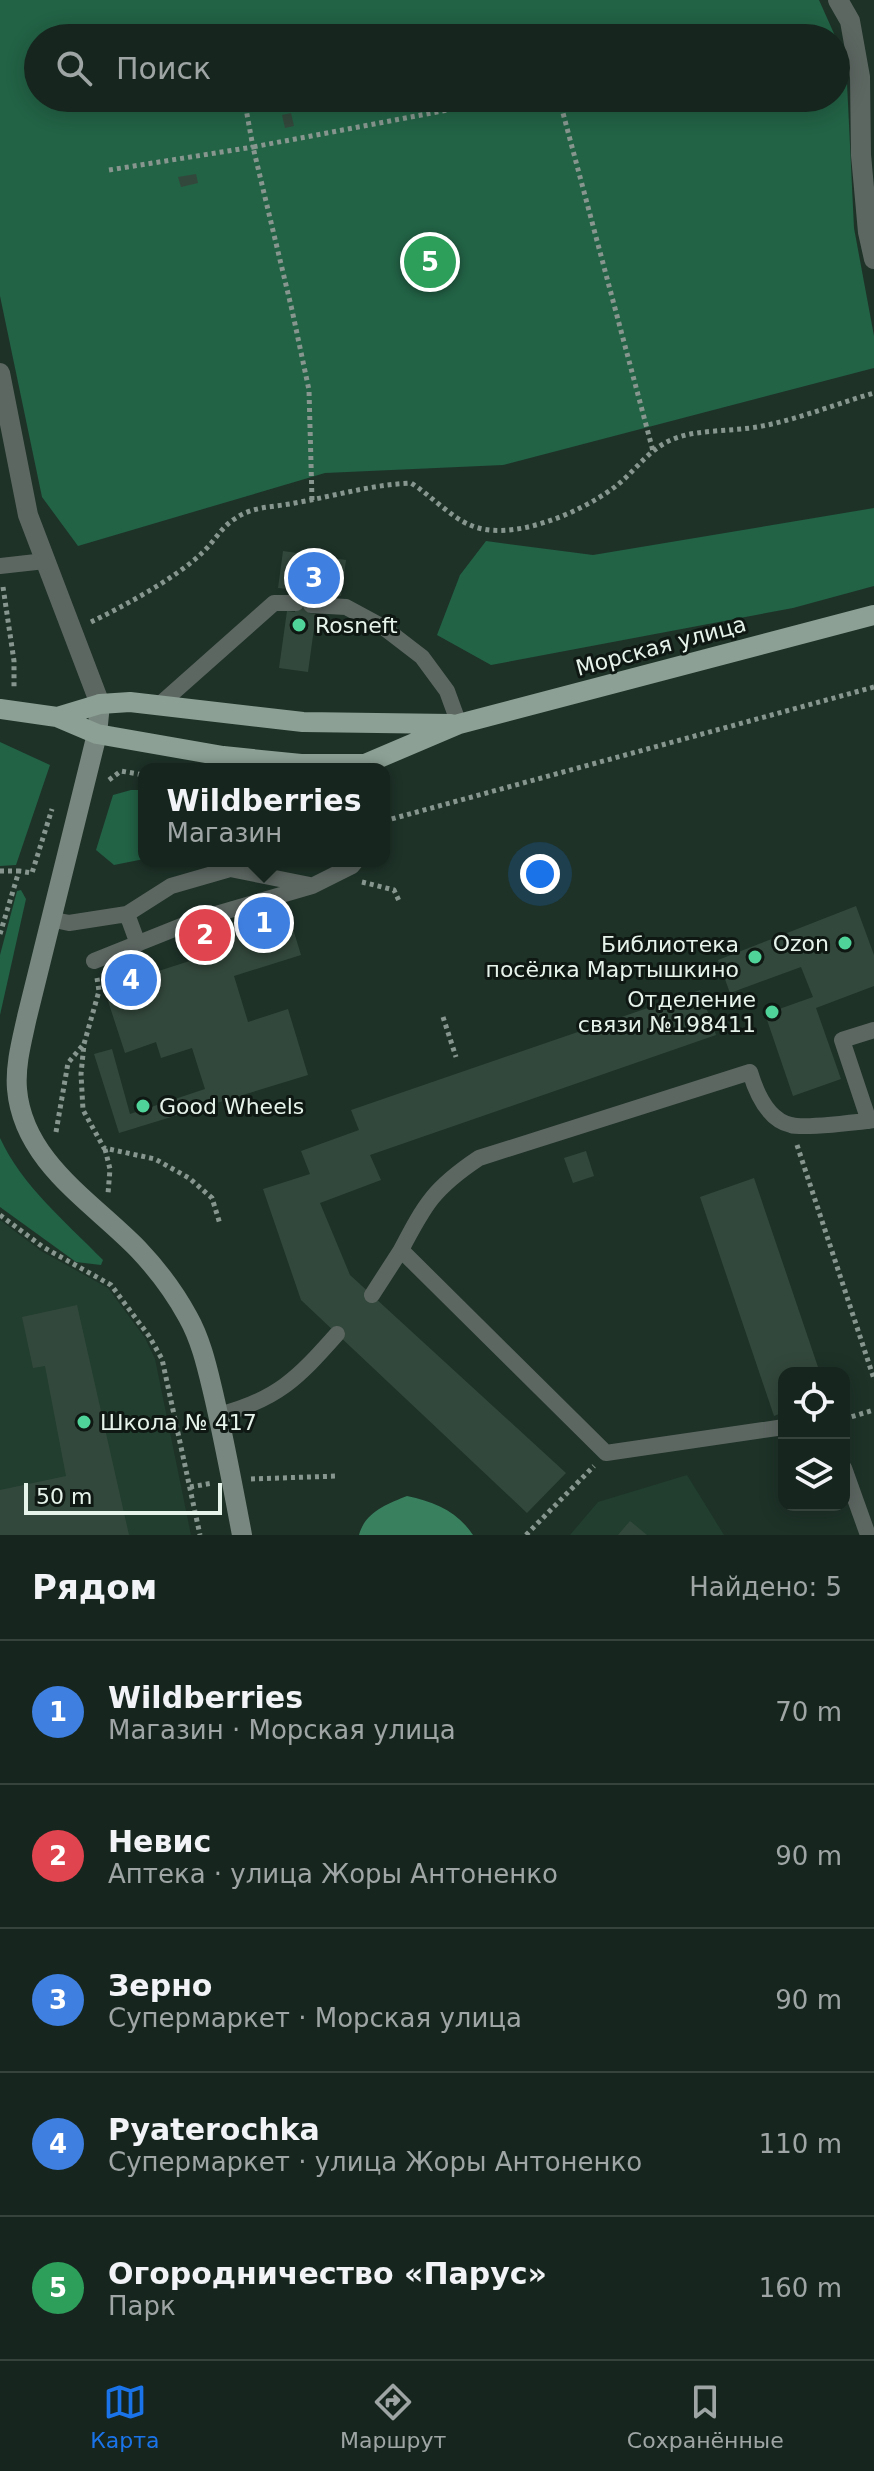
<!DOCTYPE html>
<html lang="ru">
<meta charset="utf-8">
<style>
:root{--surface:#16261e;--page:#1f2e27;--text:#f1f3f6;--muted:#9ea5a4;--line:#35433c;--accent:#1a73e8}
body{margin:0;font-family:"DejaVu Sans",sans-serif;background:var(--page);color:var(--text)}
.controls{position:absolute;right:24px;bottom:24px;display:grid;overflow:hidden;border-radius:16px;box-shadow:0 4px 20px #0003}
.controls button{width:72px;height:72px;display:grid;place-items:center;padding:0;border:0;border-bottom:2px solid var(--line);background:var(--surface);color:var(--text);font:40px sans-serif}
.scale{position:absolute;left:24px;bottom:20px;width:198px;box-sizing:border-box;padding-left:8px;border:4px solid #e6f3eb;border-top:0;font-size:22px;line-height:28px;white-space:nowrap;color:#e6f3eb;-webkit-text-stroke:6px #0f1813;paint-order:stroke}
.you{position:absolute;left:540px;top:874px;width:28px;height:28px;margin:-20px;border:6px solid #fff;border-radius:50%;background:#1a73e8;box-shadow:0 0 0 12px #1a73e833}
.badge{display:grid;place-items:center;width:52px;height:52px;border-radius:50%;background:var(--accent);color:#fff;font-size:26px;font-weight:700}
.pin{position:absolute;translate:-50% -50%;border:4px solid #fff;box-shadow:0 2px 8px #0006}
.popup{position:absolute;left:138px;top:763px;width:252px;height:104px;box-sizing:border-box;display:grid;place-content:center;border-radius:16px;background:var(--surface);filter:drop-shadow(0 2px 6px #0005);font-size:26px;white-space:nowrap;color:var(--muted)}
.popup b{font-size:30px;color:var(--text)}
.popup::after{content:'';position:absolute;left:50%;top:100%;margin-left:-16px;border:16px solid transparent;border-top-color:var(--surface)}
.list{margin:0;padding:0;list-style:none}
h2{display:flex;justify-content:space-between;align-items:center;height:104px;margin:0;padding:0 32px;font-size:34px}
h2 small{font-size:26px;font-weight:400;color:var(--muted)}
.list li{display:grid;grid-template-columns:52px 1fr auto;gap:24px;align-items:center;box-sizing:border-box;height:144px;padding:0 32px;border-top:2px solid var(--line)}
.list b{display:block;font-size:30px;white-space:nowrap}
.list p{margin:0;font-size:26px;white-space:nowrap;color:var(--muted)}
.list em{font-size:26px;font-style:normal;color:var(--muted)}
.icon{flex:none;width:44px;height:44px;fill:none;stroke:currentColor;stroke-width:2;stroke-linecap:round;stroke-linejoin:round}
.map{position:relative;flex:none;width:874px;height:1535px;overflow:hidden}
.search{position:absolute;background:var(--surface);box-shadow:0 4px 20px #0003;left:24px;right:24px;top:24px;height:88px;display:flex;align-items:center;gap:20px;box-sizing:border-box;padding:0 28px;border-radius:44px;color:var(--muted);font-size:30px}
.sheet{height:824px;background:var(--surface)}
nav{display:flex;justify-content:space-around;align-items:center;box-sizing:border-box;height:112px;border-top:2px solid var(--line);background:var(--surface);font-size:22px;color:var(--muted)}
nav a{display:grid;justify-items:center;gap:4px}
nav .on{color:var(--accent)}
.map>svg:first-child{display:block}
.built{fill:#213e2f}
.green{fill:#226245}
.water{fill:#38805e}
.building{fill:#33483c}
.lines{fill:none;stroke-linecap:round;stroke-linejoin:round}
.path{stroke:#87978f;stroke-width:5;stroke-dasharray:4 4;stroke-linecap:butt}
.service{stroke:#5d6762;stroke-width:16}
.minor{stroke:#5d6762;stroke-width:20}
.secondary{stroke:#78877f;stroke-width:20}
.primary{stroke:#8ca095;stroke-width:20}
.poi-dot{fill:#4fd399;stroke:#0f1813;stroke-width:3}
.labels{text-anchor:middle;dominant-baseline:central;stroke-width:6;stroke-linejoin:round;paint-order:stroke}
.poi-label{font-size:22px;fill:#e6f3eb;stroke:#0f1813;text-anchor:start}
.street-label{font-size:22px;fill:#e6f3eb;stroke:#0f1813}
</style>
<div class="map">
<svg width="874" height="1535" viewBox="0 0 874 1535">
<rect width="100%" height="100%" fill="#1e3228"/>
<path class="built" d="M0,1220L41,1251L108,1288L145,1338L155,1359L191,1535H0Z
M687,1475L724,1535H570L598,1502Z"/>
<path class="green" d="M0,0H819L836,38H38V98H836V39L846,62L854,228L874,336V368L503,465L325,473L78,546L42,497L0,296Z
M874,508V586L793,608L491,665L437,635L460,575L486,541L593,555Z
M0,742L50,765L16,865L0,866Z
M131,790H144V859L114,865L96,850L113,795Z
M21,890L26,899L0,1015V955L17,891Z
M0,1138C22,1186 66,1222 103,1260L101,1265L76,1262L0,1207Z"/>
<path class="water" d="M407,1496C435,1502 457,1511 473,1535H359C365,1512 387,1504 407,1496Z"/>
<path class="building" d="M291,113L294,126L285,128L282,115Z
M196,174L198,183L181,187L178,177Z
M283,551L346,560L341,596L312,592L309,613L316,614L308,672L279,668L287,611L295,612L298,590L278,588Z
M286,906L301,955L234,976L248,1022L288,1009L308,1075L119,1133L94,1054L112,1049L130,1114L205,1089L192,1048L161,1058L156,1042L125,1053L108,1001L116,998L112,986L202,957L195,934Z
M856,906L874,955V986L816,1008L841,1079L793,1096L765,1014L813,997L801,967L730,993L718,960Z
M700,990L716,1035L370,1155L381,1180L320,1203L350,1275L566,1473L527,1513L301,1300L263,1189L310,1174L301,1151L359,1130L351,1110Z
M586,1151L594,1176L573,1183L564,1158Z
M754,1178L820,1373H784V1412L774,1416L700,1197Z
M77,1305L129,1535H0V1490L66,1476L45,1366L33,1368L22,1317Z
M630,1521L647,1535H618Z"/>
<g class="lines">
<path class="path" d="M230,25L232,38
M559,98L653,451
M109,170L253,147L244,98
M312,500L309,390L292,310L253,147L511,98
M3,587L14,661V688
M91,622C124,606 176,578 202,553C214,542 221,527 236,518C253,506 276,507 295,503C335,496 369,485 411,483C429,494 452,518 470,525C510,543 579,513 612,489C636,472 649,446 679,437C699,430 734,431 757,427C797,420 835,404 874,393
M109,780L121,771L144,775
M384,821L874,687
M0,871H19
M362,882L394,890L400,903
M0,934L19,871L32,873L52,809
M97,978L99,991L84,1044L81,1074L83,1110L104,1148L155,1159L189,1178L212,1198L220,1224
M443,1017L456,1057
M56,1132L68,1063L83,1045
M797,1145L874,1379
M105,1149L110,1169L108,1194
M0,1215L43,1247L111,1285L149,1336L162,1359L200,1535
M844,1419L874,1410
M251,1479L338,1476
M190,1487L213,1483
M526,1535L594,1466"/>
<path class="service" d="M0,566L45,561
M311,605L346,607L383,627L422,657L447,691L459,724
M158,706L274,603H296
M127,914L138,944
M50,919L69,923L127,914L171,886L230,869L310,885
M94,961L199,919L312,886L352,866L356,861
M869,1121L842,1040L874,1030
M372,1295L401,1250
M218,1415C277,1400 298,1378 337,1334
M784,1427L606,1453L401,1250C425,1204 434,1188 479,1158L750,1072C756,1092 768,1120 791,1125C804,1129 858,1122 874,1120
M844,1468L868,1535"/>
<path class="minor" d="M838,0L850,21L860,77L861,155L868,232L874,259
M0,373L28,515L100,704"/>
<path class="secondary" d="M100,704L97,734L27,1017C22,1040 15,1065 17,1089C23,1161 91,1201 138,1249C157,1269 175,1293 188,1317C201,1340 207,1367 213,1392C224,1439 233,1487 242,1535"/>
<path class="primary" d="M0,709L57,717L97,734L223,756L301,764H365L459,724L874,615
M57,717L100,704L130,702L303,722L451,724"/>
</g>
<g class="poi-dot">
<circle cx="299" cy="625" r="8"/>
<circle cx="845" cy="943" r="8"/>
<circle cx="755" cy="957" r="8"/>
<circle cx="772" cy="1012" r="8"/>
<circle cx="143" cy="1106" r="8"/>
<circle cx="84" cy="1422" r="8"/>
</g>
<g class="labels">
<g class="poi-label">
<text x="315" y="625">Rosneft</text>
<text x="829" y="943" text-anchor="end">Ozon</text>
<text x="739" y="944" text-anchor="end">Библиотека<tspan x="739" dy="25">посёлка Мартышкино</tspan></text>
<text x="756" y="999" text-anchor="end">Отделение<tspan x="756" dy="25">связи №198411</tspan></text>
<text x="159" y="1106">Good Wheels</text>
<text x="100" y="1422">Школа № 417</text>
</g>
<g class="street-label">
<text transform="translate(661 646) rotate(-15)">Морская улица</text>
</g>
</g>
</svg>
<div class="controls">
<button><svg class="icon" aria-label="locate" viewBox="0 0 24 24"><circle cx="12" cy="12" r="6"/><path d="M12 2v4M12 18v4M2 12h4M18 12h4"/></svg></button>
<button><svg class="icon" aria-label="layers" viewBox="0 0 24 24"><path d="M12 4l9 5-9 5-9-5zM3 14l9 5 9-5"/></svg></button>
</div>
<div class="scale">50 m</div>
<div class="you"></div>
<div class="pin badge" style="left:264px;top:923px;background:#3f7fe0">1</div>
<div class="popup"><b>Wildberries</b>Магазин</div>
<div class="pin badge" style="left:205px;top:935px;background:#e0444e">2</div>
<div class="pin badge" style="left:314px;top:578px;background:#3f7fe0">3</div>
<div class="pin badge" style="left:131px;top:980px;background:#3f7fe0">4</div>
<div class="pin badge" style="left:430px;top:262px;background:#2e9e5b">5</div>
<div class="search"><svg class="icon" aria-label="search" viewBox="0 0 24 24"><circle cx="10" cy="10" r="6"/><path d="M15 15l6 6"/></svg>Поиск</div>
</div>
<section class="sheet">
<h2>Рядом<small>Найдено: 5</small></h2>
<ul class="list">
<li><span class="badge" style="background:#3f7fe0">1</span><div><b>Wildberries</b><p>Магазин · Морская улица</p></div><em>70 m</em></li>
<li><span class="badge" style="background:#e0444e">2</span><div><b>Невис</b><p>Аптека · улица Жоры Антоненко</p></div><em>90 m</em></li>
<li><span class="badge" style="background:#3f7fe0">3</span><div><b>Зерно</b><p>Супермаркет · Морская улица</p></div><em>90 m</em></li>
<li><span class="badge" style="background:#3f7fe0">4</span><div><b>Pyaterochka</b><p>Супермаркет · улица Жоры Антоненко</p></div><em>110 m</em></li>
<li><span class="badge" style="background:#2e9e5b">5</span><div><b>Огородничество «Парус»</b><p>Парк</p></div><em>160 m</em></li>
</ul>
</section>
<nav>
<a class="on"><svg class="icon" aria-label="map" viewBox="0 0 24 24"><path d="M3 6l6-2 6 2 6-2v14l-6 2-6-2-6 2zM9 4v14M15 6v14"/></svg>Карта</a>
<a><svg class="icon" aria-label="directions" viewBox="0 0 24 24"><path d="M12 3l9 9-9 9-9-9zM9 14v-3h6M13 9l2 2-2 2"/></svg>Маршрут</a>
<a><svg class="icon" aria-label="saved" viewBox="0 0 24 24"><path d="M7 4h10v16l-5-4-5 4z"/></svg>Сохранённые</a>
</nav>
